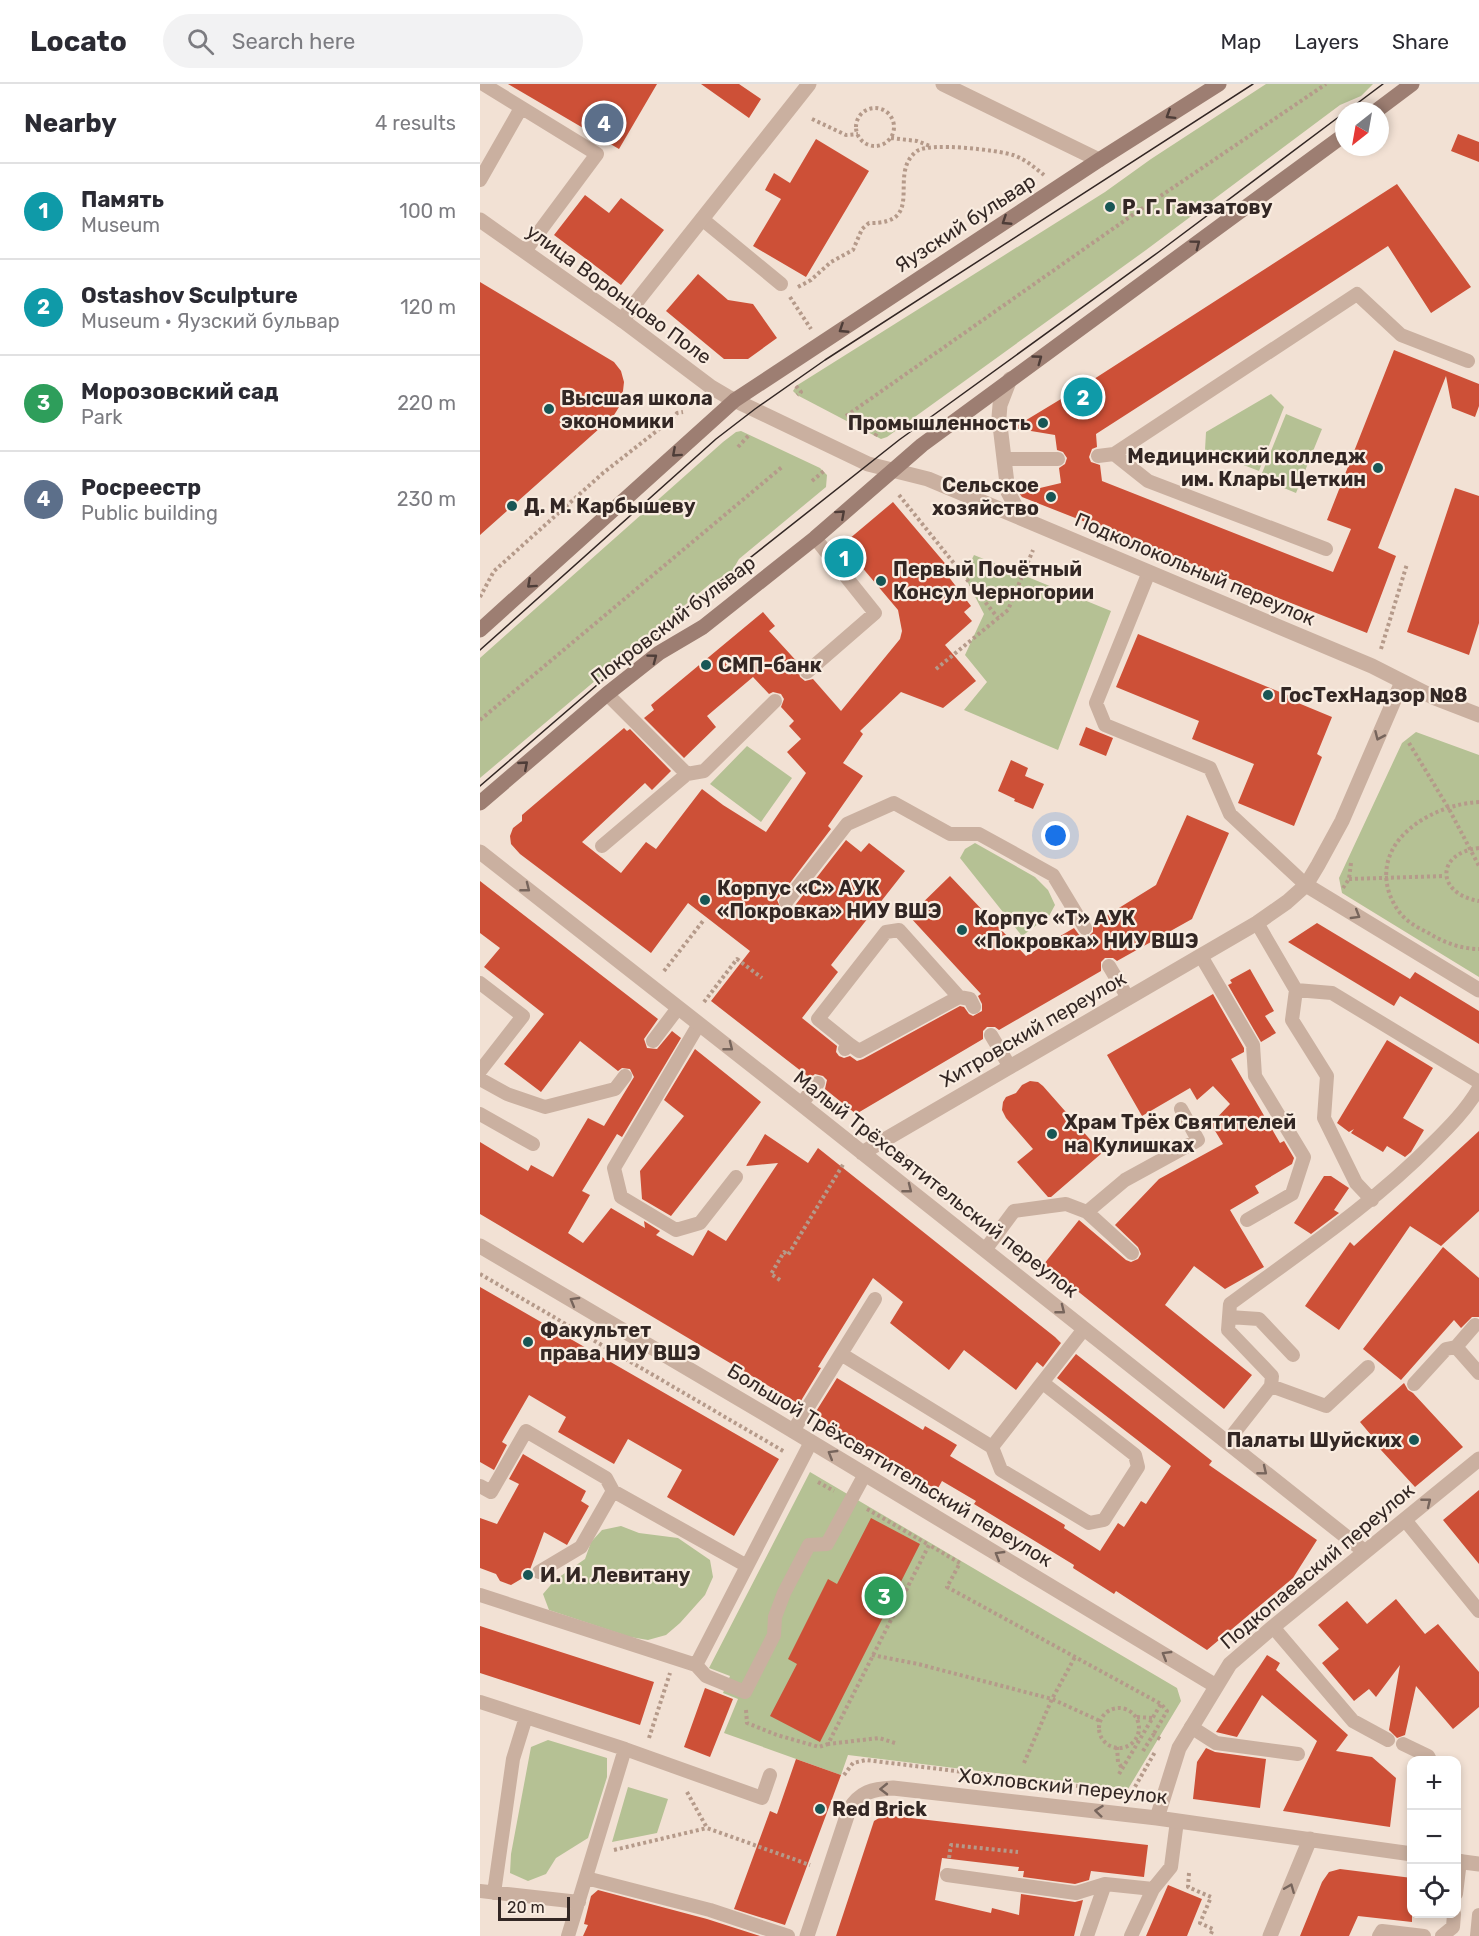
<!DOCTYPE html>
<meta charset="utf-8">
<style>
:root{--surface:#fff;--page:#f2f2f3;--text:#2b2b33;--muted:#7c7c81;--line:#e1e1e2;--accent:#b45309}
body{margin:0;font-family:Rubik,sans-serif;background:var(--page);color:var(--text)}
.controls{position:absolute;right:18px;bottom:18px;display:grid;overflow:hidden;border-radius:12px;box-shadow:0 3px 9px #0003}
.controls button{width:54px;height:54px;display:grid;place-items:center;padding:0;border:0;border-bottom:2px solid var(--line);background:var(--surface);color:var(--text);font:30px sans-serif}
.compass{position:absolute;left:855px;top:18px;width:54px;height:54px;border-radius:50%;background:var(--surface);box-shadow:0 3px 9px #0003;rotate:211deg}
.scale{position:absolute;left:18px;bottom:15px;width:72px;box-sizing:border-box;padding-left:6px;border:3px solid #332724;border-top:0;font-size:16px;line-height:21px;white-space:nowrap;color:#332724;-webkit-text-stroke:4px #f9ece0;paint-order:stroke}
.you{position:absolute;left:576px;top:752px;width:21px;height:21px;margin:-15px;border:4px solid #fff;border-radius:50%;background:#1a73e8;box-shadow:0 0 0 9px #1a73e833}
.badge{display:grid;place-items:center;width:39px;height:39px;border-radius:50%;background:var(--accent);color:#fff;font-size:20px;font-weight:700}
.pin{position:absolute;translate:-50% -50%;border:3px solid #fff;box-shadow:0 2px 6px #0006}
.list{margin:0;padding:0;list-style:none}
h2{display:flex;justify-content:space-between;align-items:center;height:78px;margin:0;padding:0 24px;font-size:26px}
h2 small{font-size:20px;font-weight:400;color:var(--muted)}
.list li{display:grid;grid-template-columns:39px 1fr auto;gap:18px;align-items:center;box-sizing:border-box;height:96px;padding:0 24px;border-top:2px solid var(--line)}
.list b{display:block;font-size:22px;white-space:nowrap}
.list p{margin:0;font-size:20px;white-space:nowrap;color:var(--muted)}
.list em{font-size:20px;font-style:normal;color:var(--muted)}
.icon{flex:none;width:33px;height:33px;fill:none;stroke:currentColor;stroke-width:2;stroke-linecap:round;stroke-linejoin:round}
.map{position:relative;flex:none;width:999px;height:1852px;overflow:hidden}
header{display:flex;align-items:center;gap:36px;box-sizing:border-box;height:84px;padding:0 30px;background:var(--surface);border-bottom:2px solid var(--line)}
header strong{font-size:28px}
nav{display:flex;gap:33px;margin-inline-start:auto;font-size:21px}
.search{width:420px;height:54px;background:var(--page);display:flex;align-items:center;gap:15px;box-sizing:border-box;padding:0 21px;border-radius:33px;color:var(--muted);font-size:22px}
main{display:flex}
aside{flex:1;background:var(--surface)}
.map>svg:first-child{display:block}
.green{fill:#b5c194}
.building{fill:#cd5037}
.lines{fill:none;stroke-linecap:round;stroke-linejoin:round}
.path{stroke:#b59a8a;stroke-width:4;stroke-dasharray:3 3;stroke-linecap:butt}
.service{stroke:#cab0a0;stroke-width:14}
.minor{stroke:#cab0a0;stroke-width:15}
.tertiary{stroke:#cab0a0;stroke-width:15}
.secondary{stroke:#9d7e72;stroke-width:15}
.tram{stroke:#332724;stroke-width:1.5}
.oneway{stroke:#4e3d38}
.oneway2{stroke:#77655c}
.poi-dot{fill:#185655;stroke:#f9ece0;stroke-width:2}
.labels{text-anchor:middle;dominant-baseline:central;stroke-width:4.5;stroke-linejoin:round;paint-order:stroke}
.poi-label{font-size:20px;font-weight:bold;fill:#332724;stroke:#f9ece0;text-anchor:start}
.street-label{font-size:20px;fill:#332724;stroke:#f9ece0}
</style>
<header>
<strong>Locato</strong>
<div class="search"><svg class="icon" aria-label="search" viewBox="0 0 24 24"><circle cx="10" cy="10" r="6"/><path d="M15 15l6 6"/></svg>Search here</div>
<nav><a>Map</a><a>Layers</a><a>Share</a></nav>
</header>
<main>
<aside>
<h2>Nearby<small>4 results</small></h2>
<ul class="list">
<li><span class="badge" style="background:#0f9aa8">1</span><div><b>Память</b><p>Museum</p></div><em>100 m</em></li>
<li><span class="badge" style="background:#0f9aa8">2</span><div><b>Ostashov Sculpture</b><p>Museum · Яузский бульвар</p></div><em>120 m</em></li>
<li><span class="badge" style="background:#2e9e5b">3</span><div><b>Морозовский сад</b><p>Park</p></div><em>220 m</em></li>
<li><span class="badge" style="background:#5c6f8a">4</span><div><b>Росреестр</b><p>Public building</p></div><em>230 m</em></li>
</ul>
</aside>
<div class="map">
<svg width="999" height="1852" viewBox="0 0 999 1852">
<rect width="100%" height="100%" fill="#f2e1d4"/>
<path class="green" d="M786,0H893L881,12L860,21L666,166L407,353L401,355L317,311L313,307L316,302L625,108L671,75Z
M791,310L804,323L779,387L725,366L726,348Z
M806,330L842,345L816,409L780,394Z
M261,347L340,384L347,391L346,403L259,475L252,487L231,499L0,694V574L243,358L256,348Z
M494,471L631,527L578,666L484,626L507,598L485,571L504,530L484,491Z
M936,648L999,671V893L862,809L859,794L922,659Z
M267,662L312,694L281,738L230,700Z
M495,759L555,793L568,806L575,821L569,832L542,852L480,774L485,765Z
M330,1388L697,1604L701,1617L648,1705L368,1671L361,1691L244,1649L258,1615L243,1609L250,1592L229,1584Z
M141,1442L159,1449L198,1454L230,1476L233,1493L225,1511L200,1539L186,1551L168,1556L150,1553L69,1526L63,1510L75,1496L105,1475L111,1458L122,1446Z
M68,1656L127,1674V1693L108,1754L76,1774L66,1790L48,1797L30,1789L31,1770L51,1663Z
M148,1703L188,1715L177,1749L132,1758Z"/>
<path class="building" d="M28,0H177L139,65Z
M221,0H259L281,15L269,34Z
M978,50L999,58V78L971,67Z
M336,55L389,87L326,193L273,162L301,115L285,106L294,89L310,99Z
M917,100L991,203L951,229L908,162L616,350L617,363L612,365L609,373L611,378L620,381L622,397L853,488L871,445L847,436L914,266L999,300V322L995,333L972,324L966,292L898,464L916,472L887,549L542,413L539,409L581,399L579,384L585,380L587,374L583,368L577,366L575,351L533,344L614,295Z
M105,111L129,129L141,114L184,146L141,201L74,151Z
M218,190L248,216L273,220L297,254L268,275H244L186,227Z
M0,198L134,278L141,287L144,298L143,307L137,322L139,323L131,336L121,345L120,344L0,451Z
M975,404L999,412V539L989,571L927,548Z
M413,418L469,484L465,488L491,522L484,528L492,537L465,561L496,597L463,624L421,608L380,647L383,650L363,679L383,692L348,742L351,745L297,816L301,825L309,826L313,824L366,756L381,768L389,759L425,787L351,881L358,888L322,934L357,962L356,968L359,972L364,974L370,972L377,977L383,975L480,922L484,923L489,930L493,932L502,927V920L498,912L501,910L429,832L470,792L546,872L594,844L600,852H609L613,848V840L676,801L707,731L749,749L712,835L637,877L633,874H625L621,878V887L519,946L515,943H507L503,947V955L376,1030L345,1005L347,996L343,992L335,990L330,994L231,917L270,867L208,819L171,869L40,770L31,760L30,752L33,744L42,737V731L144,644L147,647L150,645L191,687L172,706L165,699L102,758L141,789L166,758L176,765L222,705L243,721L286,748L326,689L307,668L321,655L309,642L314,637L301,623L304,615L301,610L293,608L289,610L273,593L227,632L236,643L204,674L164,634L174,626L171,621L283,528L295,542L289,547L321,582L318,586L320,593L325,597L333,595L361,627L420,555L422,547L418,526L375,475L368,481L356,466Z
M658,550L812,613L811,616L852,633L837,670L842,673L814,742L758,719L774,680L712,655L719,637L636,603Z
M606,643L633,654L626,672L599,661Z
M531,676L548,684L545,692L564,700L553,725L534,717L535,715L518,707Z
M0,797L178,935L164,955L167,964L177,965L192,947L201,954L142,1053L137,1050L102,1107L110,1111L88,1149L103,1159L131,1124L165,1144L164,1137L180,1147L176,1151L213,1172L228,1146L246,1157L298,1079L266,1082L285,1050L328,1079L338,1064L575,1253L581,1259L563,1283L557,1278L536,1306L484,1266L469,1286L410,1239L423,1218L393,1194L338,1283L341,1284L319,1320L0,1130V1058L48,1087L51,1081L73,1093L108,1034L124,1042L154,993L150,985L142,984L138,987L100,957L61,1008L24,980L64,930L4,883L20,864L0,849Z
M837,839L930,895L935,888L999,927V960L920,912L914,922L808,858Z
M770,885L794,927L785,932L796,949L781,958L748,901L752,899L750,896Z
M733,910L764,964V968L751,975L800,1059L804,1057L814,1074L812,1080L775,1102L779,1109L750,1126L784,1183L745,1205L714,1182L685,1221L772,1291L744,1325L564,1180L599,1136L646,1176L651,1178L658,1175L661,1170L658,1163L635,1141L679,1095L743,1060L731,1040L750,1020L733,1002L717,1016L710,1004L662,1032L627,971Z
M907,956L953,984L923,1034L944,1046L931,1068L925,1073L907,1062L903,1068L871,1049L874,1045L869,1048L857,1039Z
M215,965L281,1018L191,1132L162,1115L160,1087L204,1032L184,1016Z
M550,997L558,998L563,1002L622,1069L571,1113H568L537,1078L553,1065L526,1034L522,1026L523,1018L526,1013L536,1009L542,1001Z
M999,1047V1127L961,1162L930,1142L859,1246L825,1222L870,1158L874,1162Z
M844,1092H851L869,1104L854,1126L859,1129L831,1150L814,1139Z
M963,1163L999,1194V1233H992L981,1244L974,1236L921,1296L883,1265Z
M0,1203L299,1375L254,1452L187,1413L202,1386L148,1355L134,1380L78,1348L86,1333L49,1311L22,1358L27,1361L14,1386L0,1378Z
M596,1270L732,1377L729,1381L837,1456L813,1494L727,1566L636,1507L634,1510L593,1484L594,1481L494,1420L496,1417L462,1397L457,1406L345,1339L347,1336L335,1329L357,1294L443,1346L445,1342L477,1361L470,1372L585,1441L584,1444L620,1467L638,1439L644,1443L661,1417L666,1420L691,1382L577,1294Z
M924,1299L928,1306L933,1309L983,1363L935,1403L889,1353L891,1351L880,1338Z
M43,1370L106,1407L101,1417L109,1422L87,1461L64,1448L48,1491L31,1501L20,1497L16,1490L0,1484V1434L17,1440L39,1400L29,1395Z
M999,1406V1480L963,1436Z
M391,1434L440,1460L340,1658L290,1632L317,1580L308,1575L348,1495L357,1500Z
M916,1515L945,1550L958,1540L999,1588V1623L973,1645L936,1602L925,1651L917,1654L909,1646L920,1581L896,1613L889,1605L874,1617L842,1579L859,1565L838,1541L867,1517L887,1540Z
M0,1542L174,1598L160,1641L0,1589Z
M787,1571L800,1579L796,1586L868,1651L856,1667L892,1673L916,1694L910,1743L803,1727L837,1657L782,1611L757,1653L736,1648Z
M225,1604L253,1615L230,1673L204,1663Z
M726,1664L735,1668L786,1675L780,1724L713,1715L717,1678Z
M316,1675L361,1691L305,1841L254,1825L290,1727L297,1730Z
M404,1731L668,1761L664,1793L611,1787L609,1796L595,1800L543,1793L544,1787H538L539,1783L462,1774L455,1816L511,1829L512,1824L539,1831L541,1810L595,1818L603,1816L594,1852H356L394,1737Z
M860,1785L932,1794V1838L878,1832L869,1852H820L842,1798L849,1788Z
M688,1801L722,1815L707,1852H666Z
M118,1806L227,1835L280,1852H103L108,1841L104,1840L111,1812Z"/>
<g class="lines">
<path class="path" d="M376 43a19 19 0 1 1 38 0a19 19 0 1 1-38 0Z
M332,35L366,51L378,50
M411,54L437,57L450,62
M318,203L331,196L351,178L373,166L382,145L389,139C448,140 406,90 437,67C450,58 517,66 533,71C545,75 554,83 564,91
M310,213L331,245
M316,302L321,308L317,311
M366,332L654,130L846,0
M395,352L397,349
M258,363L270,350
M332,397L344,387
M419,411L518,534
M0,513L14,487L123,389L192,335L197,329L203,328
M901,565L927,480
M456,585L528,526L553,466
M0,636L302,383
M929,659L969,725L999,782
M999,718C955,720 895,753 908,805C911,816 918,829 927,836C933,841 940,845 947,848C962,858 981,865 999,865
M999,764C955,769 956,810 999,817
M869,795L965,792
M863,804L869,795L871,779
M184,887L223,837
M224,918L257,875L282,894
M424,1071L432,1077
M0,1190L305,1368
M300,1196L291,1190L304,1168L308,1171L364,1079
M338,1398L354,1407
M387,1425L449,1461
M392,1571L438,1580L572,1615L620,1637
M619 1644a20 20 0 1 1 40 0a20 20 0 1 1-40 0Z
M266,1626L267,1639L297,1651L339,1663L348,1660
M657,1633L673,1634
M169,1654L190,1589
M415,1659L399,1654L348,1660L449,1461L480,1479L467,1503L681,1620L687,1627L673,1651
M637,1663L638,1678L642,1684
M663,1667L673,1651L682,1656
M544,1679L572,1615L595,1573
M639,1690L681,1620
M364,1691L373,1679L386,1676L655,1709
M207,1708L227,1744L330,1781
M652,1708L675,1668
M134,1766L227,1744
M469,1774L471,1761L538,1768
M709,1789L708,1803L731,1813L720,1839L733,1845L730,1852"/>
<path class="service" d="M3,0L117,70L45,167
M0,96L41,24
M222,135L301,200
M634,370L877,210L921,251L988,277
M618,372L634,370L668,397L846,465
M525,375H578
M669,488L616,619L625,641L730,684L750,730L826,801
M327,588L395,529L335,454
M127,610L207,690
M122,762L207,690L224,687L295,617
M306,818L367,740L414,719L470,750H499L573,791L605,844
M777,839L816,906L812,936L847,992L844,1034L876,1099L892,1116
M721,872L773,961L775,992L824,1073L812,1110L767,1136
M629,882L648,914
M0,899L43,932L0,987
M816,906L852,909L999,998
M219,940L134,1084L141,1113L196,1146L220,1139L256,1093
M511,951L530,983
M173,957L198,924
M369,960L338,935L406,848L419,846L479,913
M365,965L369,960L379,967L479,913L490,915L494,923
M0,995L27,1010L65,1023L135,1005L145,992
M321,1020L338,999
M0,1030L53,1060
M607,1128L645,1096L718,1056L701,1025
M505,1166L534,1127L586,1120L607,1128L652,1169
M749,1233L779,1235L813,1271
M995,1241L976,1263L999,1289
M361,1270L512,1363L604,1245
M934,1300L966,1265L976,1263
M791,1302L846,1322L888,1283
M313,1347L395,1215
M747,1358L791,1302L792,1292L748,1246L750,1220C819,1169 892,1121 952,1060C970,1042 986,1026 999,1004
M512,1363L521,1386L609,1439L624,1436L658,1383L655,1371L563,1299
M0,1402L11,1408L46,1347L126,1394L133,1407
M925,1436L999,1527
M59,1488L101,1463L133,1407L267,1482
M0,1511L216,1581L331,1358
M793,1543L873,1637L908,1656
M216,1581L226,1592L265,1608L294,1551L295,1533L304,1509L329,1461L347,1460L385,1390
M0,1618L145,1665L88,1852
M711,1643L736,1659L818,1670
M923,1660L948,1672L950,1676
M145,1665L282,1714L290,1691
M467,1791L596,1809L625,1800L673,1805L691,1783L697,1737
M106,1794L230,1826L308,1852
M0,1807L99,1818
M14,1809L33,1675L46,1633
M976,1810L980,1777
M607,1852L625,1800
M651,1852L673,1805
M899,1852L902,1847L944,1852
M962,1852L973,1843L974,1830
M997,1852L999,1831"/>
<path class="minor" d="M463,0L619,76
M142,236L329,0
M0,768L321,1020L884,1467
M826,801L999,906
M382,1069L777,839L807,818L826,801L838,781L862,737L922,598
M0,1162L285,1330L736,1602
M677,1734L699,1664L750,1580L793,1543L999,1375
M976,1777L999,1780
M327,1852L369,1726C380,1708 392,1705 413,1704L677,1734L932,1770
M790,1852L830,1755"/>
<path class="tertiary" d="M0,136L142,236L231,303L248,313L388,380L448,395L892,582L955,614L999,631
M530,295L520,321L519,333L528,408L537,425L548,436"/>
<path class="secondary" d="M896,27L932,0
M0,546L255,316L619,76L739,0
M0,719L127,610L179,569L223,543L335,454L442,361L864,51"/>
<path class="tram" d="M867,27L903,0
M0,566L236,355L275,325L345,276L773,0
M0,702L204,526L419,356L680,167L864,29"/>
</g>
<defs><path id="oneway-chevron" d="M-2-3.5L2.5 0L-2 3.5" fill="none" stroke-width="1.6" stroke-linecap="round" stroke-linejoin="round" transform="scale(1.5)"/></defs>
<g class="oneway">
<use href="#oneway-chevron" transform="translate(690 31) rotate(148)"/>
<use href="#oneway-chevron" transform="translate(526 137) rotate(147)"/>
<use href="#oneway-chevron" transform="translate(716 160) rotate(-37)"/>
<use href="#oneway-chevron" transform="translate(363 245) rotate(147)"/>
<use href="#oneway-chevron" transform="translate(558 275) rotate(-36)"/>
<use href="#oneway-chevron" transform="translate(196 369) rotate(138)"/>
<use href="#oneway-chevron" transform="translate(361 430) rotate(-42)"/>
<use href="#oneway-chevron" transform="translate(51 500) rotate(138)"/>
<use href="#oneway-chevron" transform="translate(173 574) rotate(-37)"/>
<use href="#oneway-chevron" transform="translate(44 681) rotate(-41)"/>
</g>
<g class="oneway2">
<use href="#oneway-chevron" transform="translate(899 652) rotate(114)"/>
<use href="#oneway-chevron" transform="translate(46 804) rotate(38)"/>
<use href="#oneway-chevron" transform="translate(876 831) rotate(31)"/>
<use href="#oneway-chevron" transform="translate(249 963) rotate(38)"/>
<use href="#oneway-chevron" transform="translate(428 1105) rotate(38)"/>
<use href="#oneway-chevron" transform="translate(94 1217) rotate(-150)"/>
<use href="#oneway-chevron" transform="translate(581 1226) rotate(38)"/>
<use href="#oneway-chevron" transform="translate(352 1370) rotate(-149)"/>
<use href="#oneway-chevron" transform="translate(783 1387) rotate(39)"/>
<use href="#oneway-chevron" transform="translate(947 1418) rotate(-39)"/>
<use href="#oneway-chevron" transform="translate(519 1471) rotate(-149)"/>
<use href="#oneway-chevron" transform="translate(686 1571) rotate(-149)"/>
<use href="#oneway-chevron" transform="translate(404 1705) rotate(179)"/>
<use href="#oneway-chevron" transform="translate(619 1727) rotate(-174)"/>
<use href="#oneway-chevron" transform="translate(810 1804) rotate(-68)"/>
</g>
<g class="poi-dot">
<circle cx="630" cy="123" r="6"/>
<circle cx="69" cy="325" r="6"/>
<circle cx="563" cy="339" r="6"/>
<circle cx="898" cy="384" r="6"/>
<circle cx="571" cy="413" r="6"/>
<circle cx="32" cy="422" r="6"/>
<circle cx="401" cy="497" r="6"/>
<circle cx="226" cy="581" r="6"/>
<circle cx="788" cy="611" r="6"/>
<circle cx="225" cy="816" r="6"/>
<circle cx="482" cy="846" r="6"/>
<circle cx="572" cy="1050" r="6"/>
<circle cx="48" cy="1258" r="6"/>
<circle cx="934" cy="1356" r="6"/>
<circle cx="48" cy="1491" r="6"/>
<circle cx="340" cy="1725" r="6"/>
</g>
<g class="labels">
<g class="poi-label">
<text x="642" y="123">Р. Г. Гамзатову</text>
<text x="81" y="314">Высшая школа<tspan x="81" dy="23">экономики</tspan></text>
<text x="551" y="339" text-anchor="end">Промышленность</text>
<text x="886" y="372" text-anchor="end">Медицинский колледж<tspan x="886" dy="23">им. Клары Цеткин</tspan></text>
<text x="559" y="401" text-anchor="end">Сельское<tspan x="559" dy="23">хозяйство</tspan></text>
<text x="44" y="422">Д. М. Карбышеву</text>
<text x="413" y="485">Первый Почётный<tspan x="413" dy="23">Консул Черногории</tspan></text>
<text x="238" y="581">СМП-банк</text>
<text x="800" y="611">ГосТехНадзор №8</text>
<text x="237" y="804">Корпус «С» АУК<tspan x="237" dy="23">«Покровка» НИУ ВШЭ</tspan></text>
<text x="494" y="834">Корпус «Т» АУК<tspan x="494" dy="23">«Покровка» НИУ ВШЭ</tspan></text>
<text x="584" y="1038">Храм Трёх Святителей<tspan x="584" dy="23">на Кулишках</tspan></text>
<text x="60" y="1246">Факультет<tspan x="60" dy="23">права НИУ ВШЭ</tspan></text>
<text x="922" y="1356" text-anchor="end">Палаты Шуйских</text>
<text x="60" y="1491">И. И. Левитану</text>
<text x="352" y="1725">Red Brick</text>
</g>
<g class="street-label">
<text transform="translate(485 139) rotate(-33)">Яузский бульвар</text>
<text transform="translate(139 210) rotate(36)">улица Воронцово Поле</text>
<text transform="translate(715 485) rotate(23)">Подколокольный переулок</text>
<text transform="translate(193 536) rotate(-37)">Покровский бульвар</text>
<text transform="translate(553 945) rotate(-30)">Хитровский переулок</text>
<text transform="translate(456 1100) rotate(38)">Малый Трёхсвятительский переулок</text>
<text transform="translate(410 1381) rotate(31)">Большой Трёхсвятительский переулок</text>
<text transform="translate(837 1482) rotate(-40)">Подкопаевский переулок</text>
<text transform="translate(583 1702) rotate(6)">Хохловский переулок</text>
</g>
</g>
</svg>
<div class="controls">
<button>+</button>
<button>−</button>
<button><svg class="icon" aria-label="locate" viewBox="0 0 24 24"><circle cx="12" cy="12" r="6"/><path d="M12 2v4M12 18v4M2 12h4M18 12h4"/></svg></button>
</div>
<svg class="compass" viewBox="-18 -18 36 36"><path d="M0-13l5 13h-10z" fill="#e53935"/><path d="M0 13l5-13h-10z" fill="#7c7c81"/></svg>
<div class="scale">20 m</div>
<div class="you"></div>
<div class="pin badge" style="left:364px;top:474px;background:#0f9aa8">1</div>
<div class="pin badge" style="left:603px;top:313px;background:#0f9aa8">2</div>
<div class="pin badge" style="left:404px;top:1512px;background:#2e9e5b">3</div>
<div class="pin badge" style="left:124px;top:39px;background:#5c6f8a">4</div>
</div>
</main>
